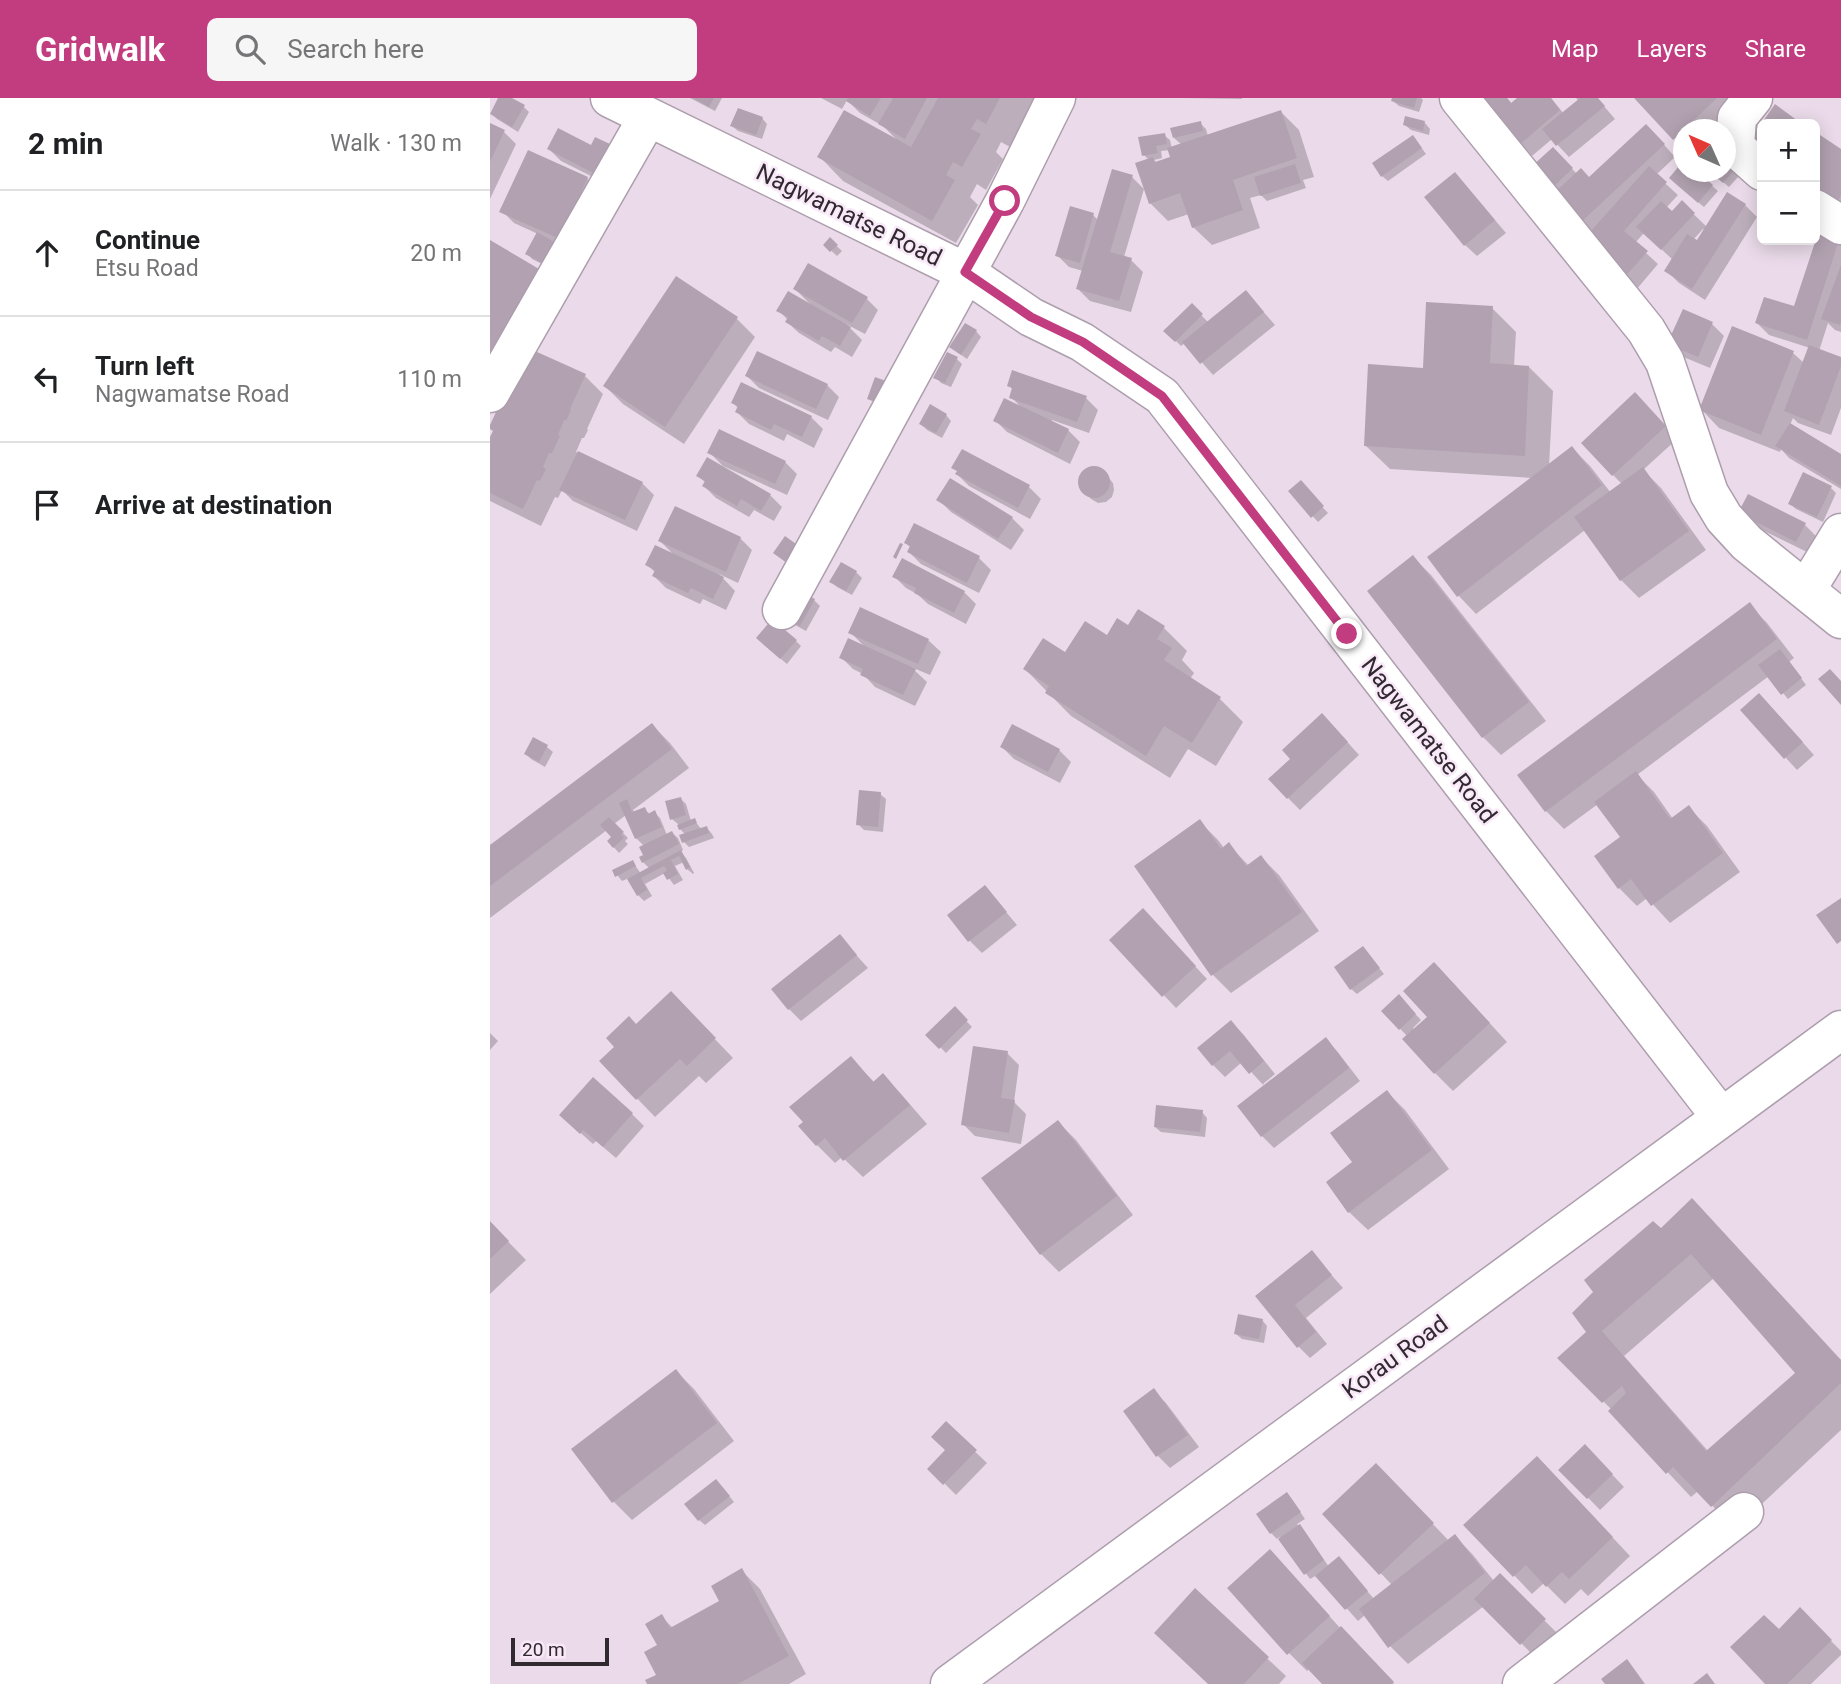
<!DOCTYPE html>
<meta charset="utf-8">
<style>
:root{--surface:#fff;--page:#f6f6f6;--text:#202124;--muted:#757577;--line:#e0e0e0;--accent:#c23d80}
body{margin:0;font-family:Roboto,sans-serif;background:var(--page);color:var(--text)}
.controls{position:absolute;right:21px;top:21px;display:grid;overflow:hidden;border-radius:10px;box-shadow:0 4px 18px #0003}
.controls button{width:63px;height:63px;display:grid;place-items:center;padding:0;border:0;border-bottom:2px solid var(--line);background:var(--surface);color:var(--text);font:35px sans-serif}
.compass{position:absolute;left:1183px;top:21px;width:63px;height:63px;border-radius:50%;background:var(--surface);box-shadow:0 4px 18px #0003;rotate:315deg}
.scale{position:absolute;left:21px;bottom:18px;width:98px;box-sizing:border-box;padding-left:7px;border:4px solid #30292f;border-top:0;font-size:19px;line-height:24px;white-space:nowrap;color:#30292f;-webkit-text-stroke:5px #f9e8f8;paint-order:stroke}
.stop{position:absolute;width:21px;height:21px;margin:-16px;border:5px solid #c23d80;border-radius:50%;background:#fff}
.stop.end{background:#c23d80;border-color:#fff;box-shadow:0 2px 7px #0008}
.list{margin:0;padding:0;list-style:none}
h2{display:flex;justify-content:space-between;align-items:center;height:91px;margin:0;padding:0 28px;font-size:30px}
h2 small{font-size:23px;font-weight:400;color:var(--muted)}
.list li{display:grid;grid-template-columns:46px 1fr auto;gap:21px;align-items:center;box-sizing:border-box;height:126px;padding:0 28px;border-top:2px solid var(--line)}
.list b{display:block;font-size:26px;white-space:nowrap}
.list p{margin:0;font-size:23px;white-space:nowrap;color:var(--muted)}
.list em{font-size:23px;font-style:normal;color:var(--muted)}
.icon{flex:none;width:38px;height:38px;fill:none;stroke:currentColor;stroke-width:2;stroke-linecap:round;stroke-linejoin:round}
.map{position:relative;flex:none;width:1351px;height:1586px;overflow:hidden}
header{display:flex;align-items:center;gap:42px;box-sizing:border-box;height:98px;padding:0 35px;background:var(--accent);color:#fff}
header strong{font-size:33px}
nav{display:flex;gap:38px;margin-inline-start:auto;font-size:24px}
.search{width:490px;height:63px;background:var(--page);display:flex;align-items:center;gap:18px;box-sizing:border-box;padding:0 24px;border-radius:10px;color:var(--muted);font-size:26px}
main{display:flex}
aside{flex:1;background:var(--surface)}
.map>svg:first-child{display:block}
.shadow{fill:#0003;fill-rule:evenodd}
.building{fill:#b2a2b1;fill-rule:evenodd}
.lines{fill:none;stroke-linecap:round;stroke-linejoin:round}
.minor-casing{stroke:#ad9ead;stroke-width:41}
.minor{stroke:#fff;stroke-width:38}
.route{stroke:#c23d80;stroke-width:9}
.labels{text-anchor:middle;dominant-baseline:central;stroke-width:5;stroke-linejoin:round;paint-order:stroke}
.street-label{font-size:24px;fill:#30292f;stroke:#f9e8f8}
</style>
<header>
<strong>Gridwalk</strong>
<div class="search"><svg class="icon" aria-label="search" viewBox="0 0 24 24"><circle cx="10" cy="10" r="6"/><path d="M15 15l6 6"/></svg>Search here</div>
<nav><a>Map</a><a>Layers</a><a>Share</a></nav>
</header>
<main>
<aside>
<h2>2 min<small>Walk · 130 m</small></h2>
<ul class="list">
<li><svg class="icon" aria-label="ahead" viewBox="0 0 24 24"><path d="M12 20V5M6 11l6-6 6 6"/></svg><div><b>Continue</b><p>Etsu Road</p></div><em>20 m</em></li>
<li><svg class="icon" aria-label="left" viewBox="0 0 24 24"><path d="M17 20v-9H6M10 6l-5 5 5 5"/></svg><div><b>Turn left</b><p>Nagwamatse Road</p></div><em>110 m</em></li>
<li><svg class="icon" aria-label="arrive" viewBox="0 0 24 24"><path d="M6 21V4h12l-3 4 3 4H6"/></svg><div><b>Arrive at destination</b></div></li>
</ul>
</aside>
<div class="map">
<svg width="1351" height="1586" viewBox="0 0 1351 1586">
<rect width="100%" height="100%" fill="#ebdbea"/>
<path class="shadow" d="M11,0H19L34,9L39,14L28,34L7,21L1,15Z
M200,0H232L225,13Z
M331,0H547L520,49L511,44L506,54L513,61L496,92L487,86L480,99L488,107L466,145L353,83L330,59L406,41L393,28L370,15L357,2L352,11Z
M691,0H752V1Z
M904,0H931L933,2L929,14L909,8L903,3Z
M992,0H1017L1022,6L1030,0H1061L1074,16L1089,3L1086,0H1107L1125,21L1079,59L1062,41L1042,58Z
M1146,0H1251L1218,32H1194V50Z
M791,14L809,32L824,79L813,82L816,90L777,103L771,97L760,100L770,130L722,147L703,129L699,116L678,123L660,105L659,62L654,57L674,37L680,42L682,51L692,47L684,40L710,25L716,31L718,38ZM680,52L682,60L667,65L664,62L672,60L671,53Z
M272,20L277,26L272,41L248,33L242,28Z
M935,25L940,31L939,37L921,32L915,27Z
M0,27L14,34L26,46L0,101Z
M68,33L119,87L71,63L59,51Z
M1325,38L1351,53V107L1325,89Z
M1168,40L1185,59L1166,77L1188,97L1176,110L1182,116L1192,105L1217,129L1255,107L1267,119L1215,202L1189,185L1177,173L1183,162L1154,135L1145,145L1168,166L1146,192L1111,143L1091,124L1044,69L1063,51L1087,76L1099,81ZM1213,131L1215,132L1207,144L1203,142Z
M928,45L936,56L898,83L892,78Z
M1236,65L1249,78L1239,89L1221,74H1236Z
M623,73L642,79L654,91L634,159L641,162L653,174L641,214L600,203L588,191L593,173L579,169L567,157L603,117L608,122Z
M1194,74H1206L1228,93L1214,109L1186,86Z
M97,80L109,92L82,152L62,143L71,152L60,170L42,161L37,155L48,136L24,125L12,113Z
M976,88L1016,135L987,158L975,147Z
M1330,135L1351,142V234L1345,232L1338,225L1329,253L1351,261V310L1341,337L1308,325L1303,320L1300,327L1351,358V391L1299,360L1291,351L1290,354L1229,330L1211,311L1303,255L1314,265L1320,250L1279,237L1267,225L1306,211Z
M340,142L352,153L347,158L335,147Z
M186,180L247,221L265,239L194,346L133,306L115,288Z
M305,191L376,200L388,212L375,236L356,226L372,242L362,259L345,249L341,254L309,235L297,224L298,222L288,212L321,207Z
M756,194L785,227L723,277L695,245L691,248L676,233L702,208L719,225Z
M1002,210L1026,234L1024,268L1039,269L1063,293L1059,368L1082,350L1100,368L1121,395L1132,386L1123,377L1157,309L1187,341L1153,372L1171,390L1216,452L1149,500L1131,482L1095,432L986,516L968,497L1042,380L900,371L876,348L935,272Z
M1193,213L1222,226L1234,238L1220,270L1191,258L1179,245Z
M486,233L491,239L477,261L467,254Z
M467,261L472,266L461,289L451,285L446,279Z
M95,278L113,296L97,331L98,332L94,340H92L86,354L152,385L164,397L147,433L83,403L72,392L68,400L65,399L51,428L0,403V343Z
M257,278L337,287L349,299L338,322L269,290Z
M519,287L596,300L608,312L599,335L562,322L561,324L578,332L590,344L580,366L517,334L505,322L531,309L521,299L523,292Z
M243,305L321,319L333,331L324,350L297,336L294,343L259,326L247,314L249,311Z
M456,317L461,323L452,340L437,332L431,326Z
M473,353L539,389L551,401L540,421L479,388L467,376Z
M220,355L295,364L307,376L297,397L233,368Z
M604,370L612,372L623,385L624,392L622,399L616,404L608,405L601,401L590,388L592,377L596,372Z
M208,378L280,397L292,409L284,423L264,412L259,419L226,400L214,388L216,385Z
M810,385L838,415L828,424L801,394Z
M1341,390L1346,395L1333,424L1306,411L1300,406Z
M1259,398L1315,427L1327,439L1319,455L1262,427Z
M449,402L522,420L534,432L521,452L461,414Z
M250,440L262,452L248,485L229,476L245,493L236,512L213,501L210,506L176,490L164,478L166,475L157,467L186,459L170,443Z
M416,445L489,460L501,472L489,495L431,466L419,454L421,450Z
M923,459L941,477L1056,623L1011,657L993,639L879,494Z
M366,474L372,480L362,497L347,489L342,484Z
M404,478L474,494L486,506L476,526L438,506L427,496L416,490Z
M313,496L324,502L330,508L316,533L305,527L300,521Z
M1259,507L1277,525L1304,560L1299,564L1316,587L1298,601L1279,578L1147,677L1164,694L1183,721L1199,710L1217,728L1250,774L1180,825L1157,800L1147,808L1129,790L1132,739L1108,706L1074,731L1056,713Z
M371,511L438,542L451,554L440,577L421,569L437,584L425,608L385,589L373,576L363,571L351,559L376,550L360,534Z
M639,529L674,530L697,553L692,562L704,575L700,581L729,600L753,624L726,668L698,651L680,680L581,618L535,571L618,539Z
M306,543L311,548L297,566L273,546Z
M1281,609L1324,657L1307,672L1253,613Z
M162,627L180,645L199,670L143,712L145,715L154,711L160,716L164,714L170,720L177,737L182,735L188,740L193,752L190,754L196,760L204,775L203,776L197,771L194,764L185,768L193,782L184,787L175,775L155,786L162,798L154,803L148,797L139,780L132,783L127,777L143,764L151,776L160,771L153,764L156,757L154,748L146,740L136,717L124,726L138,740L135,743L138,746L129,755L119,744L124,739L117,732L0,820V749Z
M844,629L869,657L810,712L798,700L803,661Z
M44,641L57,649L63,654L55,669L41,661L36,656Z
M512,649L569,652L581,664L570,685L524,661Z
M390,696L396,701L393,734L374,732L368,726Z
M191,701L196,706L201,723L204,722L212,732L217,730L222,736L224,740L199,749L194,744L196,737L190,731L188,726L182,721Z
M710,724L728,742L734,750L739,747L759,768L771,759L789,777L829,833L741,895L723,877L647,769Z
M495,789L527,827L492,855L480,843L460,817Z
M665,825L717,881L686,910L622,842Z
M350,839L378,870L311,923L299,911Z
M873,850L894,876L867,896L861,891Z
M962,884L1017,944L963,993L945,975L918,939L893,913L909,899L931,922L923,930L925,932L939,919Z
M465,911L482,929L456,955L438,937Z
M199,914L243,960L216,985L209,978L165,1019L111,963L147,928Z
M741,924L753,936L785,976L773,986L775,988L835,941L847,953L870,983L784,1050L772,1038L775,989L752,964L735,979L723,967Z
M0,935L8,943L0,952Z
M517,955L529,967L524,1004L536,1016L531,1046L485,1038L473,1026Z
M361,960L385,985L393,978L411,996L437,1026L373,1079L352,1059L345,1065L327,1047Z
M897,994L915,1012L959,1071L878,1132L859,1114L865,1064Z
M712,1014L717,1020L715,1039L671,1034L665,1029Z
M142,1016L154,1028L126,1060L106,1043L103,1046L84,1029Z
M568,1024L586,1042L643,1117L569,1174L551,1156Z
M0,1125L36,1162L0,1196Z
M1163,1125L1351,1262V1332L1245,1431L1208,1393L1201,1399L1120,1313L1122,1312L1070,1260L1099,1234ZM1224,1180L1308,1276L1218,1353L1134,1258Z
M822,1155L853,1190L816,1220L837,1246L820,1260L808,1248L767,1198Z
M772,1222L777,1228L774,1245L752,1241L746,1236Z
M186,1273L204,1291L244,1343L142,1422L124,1404L83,1351Z
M664,1293L676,1305L709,1349L680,1370L668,1358L636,1313Z
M456,1326L497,1365L466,1397L439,1370L457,1352Z
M1095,1348L1134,1389L1110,1412L1071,1372Z
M1065,1378L1140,1458L1098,1498L1091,1491L1075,1506L1054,1485L1042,1496L976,1427Z
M904,1385L959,1443L965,1438L983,1457L1004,1483L1010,1478L1066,1534L1043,1557L994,1508L918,1566L900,1548L875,1517L868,1523L827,1477L820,1481L789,1439L787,1441L781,1435L769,1417L802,1402L815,1421L807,1426L815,1434L839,1469L849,1460L884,1501L902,1487L834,1416Z
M232,1389L244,1404L215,1427L209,1422Z
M798,1472L851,1531L904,1586H835L820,1570L817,1573L799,1555Z
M252,1473L270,1491L316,1576L299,1586H159L168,1577L169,1548L172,1519L183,1530L231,1503Z
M705,1493L796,1578L789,1586H720Z
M1310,1512L1351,1553V1557L1321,1586H1278Z"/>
<path class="building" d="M8,0H22L35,7L22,29L0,16Z
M203,0H224L219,9Z
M358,0H391L380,18L356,3Z
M403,0H437L415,41L388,26Z
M448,0H510L496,26L487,21L481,31L491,36L472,69L463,64L456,77L465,82L442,123L327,59L354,12L421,49Z
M902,0H927L924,10L901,3Z
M990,0H1017L1021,5L1027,0H1061L1070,12L1029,47Z
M1090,0H1108L1115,8L1066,48L1052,31Z
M1144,0H1227L1183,42Z
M1285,6L1312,26H1272V55L1254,41L1265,26L1269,29Z
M248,10L273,19L266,37L240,28Z
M791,12L807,60L743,82L753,112L702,130L690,95L659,106L645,65L663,59L665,64L680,59L677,50Z
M915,18L935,23L933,33L913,27Z
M711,23L713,33L683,40L680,30Z
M0,25L15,32L0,64Z
M1156,26L1175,46L1090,125L1063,96L1091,70L1099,79Z
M68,30L101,47L105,39L122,47L107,77L57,51Z
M675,35L677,46L666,48L668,55L652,58L648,39Z
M1327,35L1351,51V97L1348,103L1325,87V38Z
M923,37L932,50L891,79L882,65Z
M1063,49L1083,70L1062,90L1041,69Z
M38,52L98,79L70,141L9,114Z
M1194,62V74H1208L1223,87L1208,105L1179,80Z
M1236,63L1245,71L1233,85L1220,74H1236Z
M805,66L811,85L770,98L764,79Z
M1159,68L1177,84L1134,133L1158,153L1133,181L1100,153L1109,142L1100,134Z
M622,71L643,77L620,154L642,160L629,203L586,191Z
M965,74L1005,122L974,148L934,99Z
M1237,94L1256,106L1202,191L1174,173L1197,136L1207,142Z
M1192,102L1205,115L1171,152L1146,129L1171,103L1182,113Z
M580,108L604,115L590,165L565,158Z
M1329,132L1350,139L1317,242L1265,225L1274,199L1304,208Z
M47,134L66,145L54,166L35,156Z
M340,139L348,147L340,154L333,147Z
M0,142L49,171L0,255Z
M318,165L378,199L362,225L303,191Z
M1351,167V224L1350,227L1331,221Z
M186,178L248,219L175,329L113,288Z
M756,192L774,214L710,266L692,244Z
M298,193L361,229L350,248L332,238L329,243L295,224L298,219L286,213Z
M936,204L1003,208L1000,265L1039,268L1035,358L874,348L878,266L933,270Z
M702,205L713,216L685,244L673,233Z
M1193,211L1223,224L1208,259L1177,246Z
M475,225L487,232L471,257L459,249Z
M1242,228L1304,253L1271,337L1209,312Z
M1319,247L1351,259V268L1329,327L1294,313Z
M36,249L96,276L80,311L81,312L76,323L74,322L68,337L70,338L62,355H59L53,369L56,371L50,383L47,382L33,411L0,395V339L3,333L0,331V327Z
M267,253L338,286L326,311L255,278Z
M457,254L468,259L455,285L443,280Z
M522,272L597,298L587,324L519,300L522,290L517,288Z
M385,279L407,287L399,309L377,301Z
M251,284L322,318L312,339L284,326L281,332L245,314L248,308L241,305Z
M1145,294L1176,328L1122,378L1091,345Z
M514,300L579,331L568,355L503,323Z
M440,306L457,316L446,335L429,326Z
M1300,325L1351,356V388L1285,348Z
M229,331L296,363L285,386L217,355Z
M1082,348L1112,387L967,499L937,459Z
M472,351L540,387L528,410L465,376L467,373L461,370Z
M88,353L153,384L135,422L69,392Z
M217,359L281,396L271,413L251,401L247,408L212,388L215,383L206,378Z
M588 384a16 16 0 1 1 32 0a16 16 0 1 1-32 0Z
M1153,369L1199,433L1130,483L1084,419Z
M1313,374L1342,388L1327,419L1298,406Z
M460,380L523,419L508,441L446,402Z
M811,382L834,408L821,420L798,393Z
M1258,396L1316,425L1306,444L1248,415Z
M185,408L251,439L236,474L168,443Z
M424,425L490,458L477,485L417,454L420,448L414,445Z
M295,438L313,451L301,468L283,455Z
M410,445L413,446L406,461L403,459Z
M165,447L234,479L223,501L201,490L198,495L162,478L165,472L155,467Z
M923,457L1039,604L992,640L877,493Z
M412,460L475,493L464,515L424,495L426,490L402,479Z
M351,464L367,473L356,493L339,484Z
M312,494L325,501L310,528L297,521Z
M1260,504L1287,541L1055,714L1027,677Z
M370,509L439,541L428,566L358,535Z
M648,511L675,528L667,541L682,550L674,562L731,599L702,645L674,628L656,658L555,595L559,588L533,571L553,540L575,554L595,523L617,537L627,520L638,527Z
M282,521L307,542L290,561L266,540Z
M358,540L426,571L413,597L370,577L373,571L349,560Z
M1290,551L1312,580L1291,597L1268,567Z
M1340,571L1351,583V607L1328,581Z
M1269,595L1313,644L1294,661L1250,612Z
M832,615L858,644L797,701L778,681L800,661L792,652Z
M162,625L182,651L0,788V747Z
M522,626L570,651L558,674L510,649Z
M43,639L58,647L49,664L34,656Z
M1146,673L1180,721L1199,707L1233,755L1161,808L1141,781L1128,791L1104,758L1130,739L1104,704Z
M369,692L391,694L388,729L366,727Z
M191,699L196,717L180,722L175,703Z
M137,701L142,714L155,709L158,716L165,712L172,729L145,741L129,705Z
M119,719L134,734L131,736L134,740L123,750L117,743L121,739L110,727Z
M205,720L207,725L189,732L187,727Z
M710,721L731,751L739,744L756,768L771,757L812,814L721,878L644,768Z
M217,728L219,735L192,745L189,737Z
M182,733L189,746L152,765L149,759L153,757L149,749Z
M191,752L200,769L196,772L189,758L181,762L188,776L177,782L173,775L177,772L174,768L151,780L157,792L147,798L137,781Z
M143,762L146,768L125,779L122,772Z
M495,787L517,814L478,844L457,817Z
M1351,800V843L1347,846L1326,817Z
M653,810L706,868L672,899L619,842Z
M350,836L367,857L298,912L281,891Z
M873,848L890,870L860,892L844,869Z
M944,864L1000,925L944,976L912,941L937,919L913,893Z
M181,893L226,940L197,968L190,961L146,1002L109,963L124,949L116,940L139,918L146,926Z
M909,896L926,916L909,932L891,913Z
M465,908L478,922L449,951L435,937Z
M741,922L774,963L759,976L740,953L722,968L707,950Z
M836,939L859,970L771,1039L747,1008Z
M483,948L518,953L511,1000L525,1002L519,1035L471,1027Z
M361,958L383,984L393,975L420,1007L353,1063L335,1040L326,1048L308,1028L313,1024L299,1009Z
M103,979L143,1015L113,1049L93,1032L90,1036L69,1017Z
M897,992L942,1052L858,1115L836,1084L862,1064L840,1035Z
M666,1007L713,1012L710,1034L664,1029Z
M568,1022L627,1098L550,1157L491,1080Z
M1202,1100L1351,1262V1285L1221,1409L1183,1369L1176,1376L1118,1313L1136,1295L1132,1288L1112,1305L1067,1260L1096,1234L1082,1215L1103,1194L1094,1182L1163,1123L1171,1130ZM1201,1156L1305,1275L1216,1353L1112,1233Z
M0,1123L19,1143L0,1161Z
M822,1152L842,1177L805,1207L826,1234L807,1250L765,1198Z
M748,1216L773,1221L769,1241L744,1236Z
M186,1271L227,1325L122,1405L81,1351Z
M664,1290L698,1337L666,1359L633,1313Z
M456,1323L487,1352L453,1387L437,1371L455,1352L441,1339Z
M1095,1346L1123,1376L1097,1401L1068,1372Z
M1047,1358L1123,1439L1079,1481L1072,1474L1056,1489L1036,1467L1023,1479L973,1427Z
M886,1365L944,1425L889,1477L832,1416Z
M226,1381L240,1398L208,1423L194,1406Z
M797,1394L811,1414L780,1436L766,1416Z
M810,1426L834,1462L814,1477L788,1441Z
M965,1436L995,1475L898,1550L869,1511Z
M780,1451L840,1518L797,1557L737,1490Z
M849,1458L878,1493L855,1512L825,1478Z
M252,1470L299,1558L248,1586H157L155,1582L166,1577L154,1554L167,1547L155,1526L172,1516L180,1530L229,1503L221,1488Z
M1010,1475L1056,1521L1030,1547L984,1501Z
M705,1490L779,1559L754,1586H718L664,1535Z
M1310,1509L1342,1542L1297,1586H1275L1240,1549L1274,1517L1289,1531Z
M851,1528L904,1584L902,1586H832L812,1565Z
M1137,1561L1155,1586H1115L1111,1581Z
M1217,1575L1225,1586H1203Z"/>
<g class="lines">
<defs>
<path id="minor" d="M120,0L475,174L541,219L592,244L672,298L1231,1019
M969,0L1156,232L1175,264L1219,395L1234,420L1257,445L1351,521
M1263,0L1247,20L1245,49L1272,73
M1325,111L1351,127
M0,295L158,19
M1316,492L1351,435
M292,512L515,103L566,0
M460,1586L1351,932
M1032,1586L1254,1414"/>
</defs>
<use href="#minor" class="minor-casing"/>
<use href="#minor" class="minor"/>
</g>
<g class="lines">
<path class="route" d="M515,103L475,174L541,219L593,244L672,298L857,536"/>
</g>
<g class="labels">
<g class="street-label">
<text transform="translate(359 117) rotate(26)">Nagwamatse Road</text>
<text transform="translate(939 642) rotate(52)">Nagwamatse Road</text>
<text transform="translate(905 1259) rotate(-36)">Korau Road</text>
</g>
</g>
</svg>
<div class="controls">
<button>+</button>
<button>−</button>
</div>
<svg class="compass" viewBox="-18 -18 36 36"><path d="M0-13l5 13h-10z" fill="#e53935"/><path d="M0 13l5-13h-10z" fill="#757577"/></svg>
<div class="scale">20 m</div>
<div class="stop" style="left:515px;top:103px"></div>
<div class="stop end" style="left:857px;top:536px"></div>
</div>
</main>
